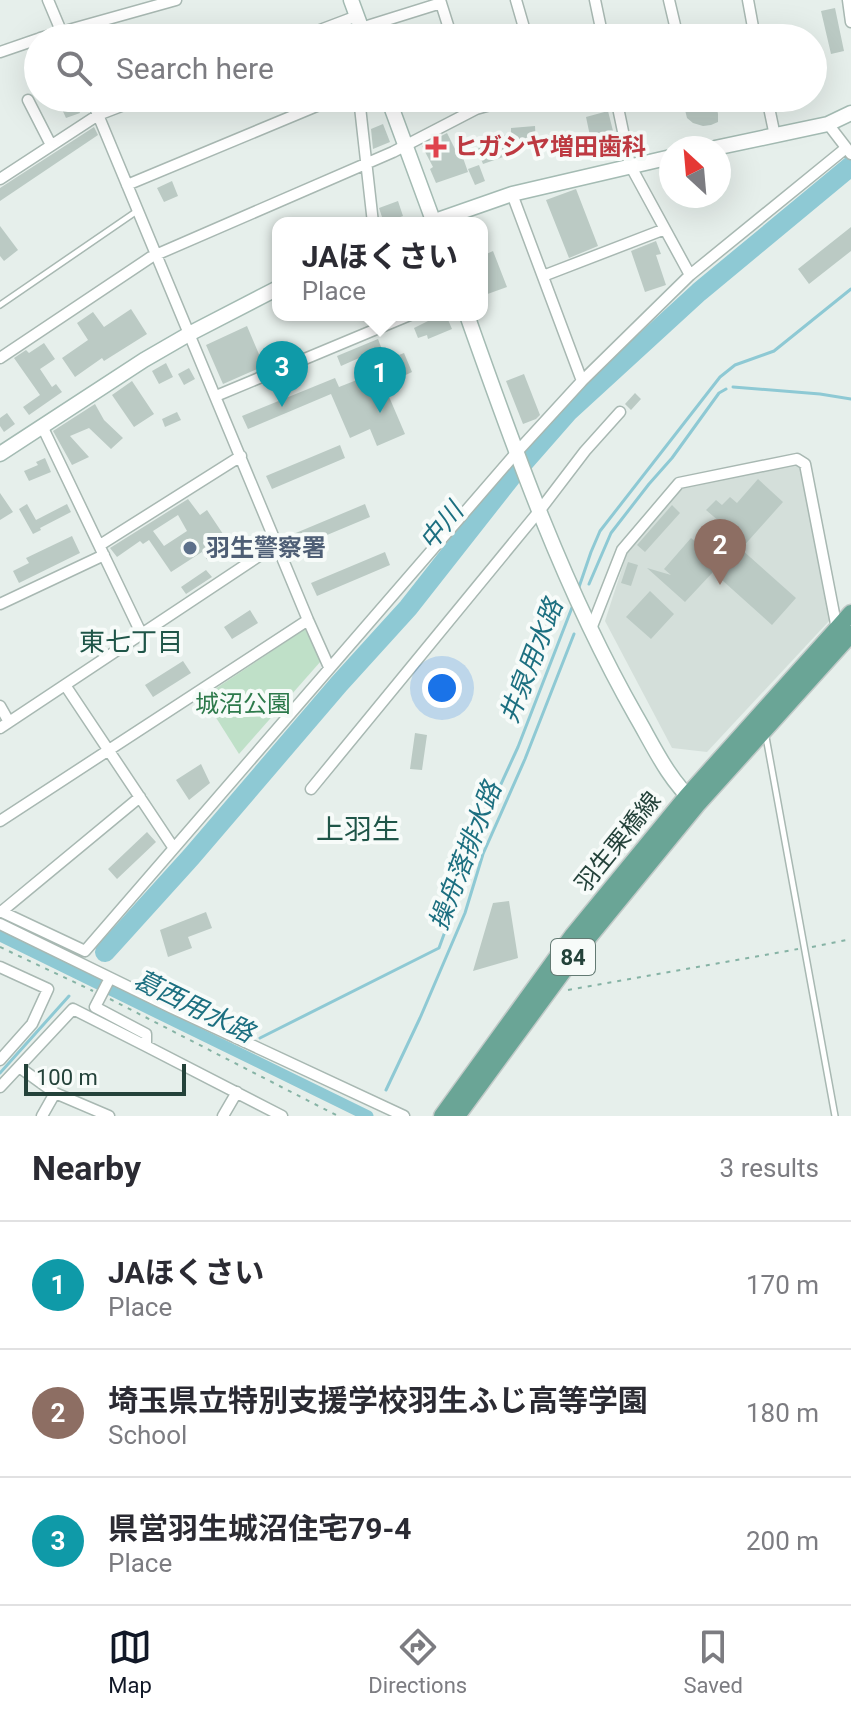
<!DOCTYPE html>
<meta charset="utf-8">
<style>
:root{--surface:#fff;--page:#f2f2f3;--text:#2b2b33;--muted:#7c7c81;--line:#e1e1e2;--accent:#111827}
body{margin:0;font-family:Roboto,"Noto Sans JP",sans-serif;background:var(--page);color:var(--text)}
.compass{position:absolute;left:659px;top:136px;width:72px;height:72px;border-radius:50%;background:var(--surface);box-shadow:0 8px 32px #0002;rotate:334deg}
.scale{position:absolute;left:24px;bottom:20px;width:162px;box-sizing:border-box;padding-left:8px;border:4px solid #24423a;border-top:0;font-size:22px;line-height:28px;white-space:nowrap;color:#24423a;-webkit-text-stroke:6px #f7fbf9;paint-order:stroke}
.you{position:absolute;left:442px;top:688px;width:28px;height:28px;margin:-20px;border:6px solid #fff;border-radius:50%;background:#1a73e8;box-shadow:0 0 0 12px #1a73e833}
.badge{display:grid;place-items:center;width:52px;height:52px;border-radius:50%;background:var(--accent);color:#fff;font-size:26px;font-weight:700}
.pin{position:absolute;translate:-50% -66px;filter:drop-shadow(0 2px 4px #0008)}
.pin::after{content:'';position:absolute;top:42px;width:28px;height:24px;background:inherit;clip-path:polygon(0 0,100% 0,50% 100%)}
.popup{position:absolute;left:272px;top:217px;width:216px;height:104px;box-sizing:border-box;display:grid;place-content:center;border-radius:16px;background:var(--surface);filter:drop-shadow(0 2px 6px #0005);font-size:26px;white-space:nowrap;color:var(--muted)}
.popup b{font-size:30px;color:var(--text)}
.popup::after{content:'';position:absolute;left:50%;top:100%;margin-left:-16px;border:16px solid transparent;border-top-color:var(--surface)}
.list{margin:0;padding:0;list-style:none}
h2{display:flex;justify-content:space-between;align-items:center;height:104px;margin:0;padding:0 32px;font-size:34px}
h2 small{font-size:26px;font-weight:400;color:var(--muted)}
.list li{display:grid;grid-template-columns:52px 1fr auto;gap:24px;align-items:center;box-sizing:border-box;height:128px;padding:0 32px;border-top:2px solid var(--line)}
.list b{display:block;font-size:30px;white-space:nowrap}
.list p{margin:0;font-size:26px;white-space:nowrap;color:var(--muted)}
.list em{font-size:26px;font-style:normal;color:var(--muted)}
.icon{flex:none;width:44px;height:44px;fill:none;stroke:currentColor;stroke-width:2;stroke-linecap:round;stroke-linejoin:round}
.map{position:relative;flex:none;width:851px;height:1116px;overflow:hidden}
.search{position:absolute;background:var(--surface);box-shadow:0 8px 32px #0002;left:24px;right:24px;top:24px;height:88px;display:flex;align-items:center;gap:20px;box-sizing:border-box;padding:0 28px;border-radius:44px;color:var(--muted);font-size:30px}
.sheet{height:488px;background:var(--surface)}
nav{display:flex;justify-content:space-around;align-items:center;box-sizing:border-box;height:112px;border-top:2px solid var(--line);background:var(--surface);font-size:22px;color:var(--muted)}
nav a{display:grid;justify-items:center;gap:4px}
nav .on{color:var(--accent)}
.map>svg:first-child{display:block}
.built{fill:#d4dfda}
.green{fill:#bfe0c8}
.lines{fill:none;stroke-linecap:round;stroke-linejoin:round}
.stream{stroke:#8ec9d4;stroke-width:3}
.canal{stroke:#8ec9d4;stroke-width:11}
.river{stroke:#8ec9d4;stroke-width:20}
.building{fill:#bbcac4;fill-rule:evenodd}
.lane-casing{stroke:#a8b8b2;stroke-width:8}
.street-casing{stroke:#a8b8b2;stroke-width:13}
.secondary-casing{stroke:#a4bbb3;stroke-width:17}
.primary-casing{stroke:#c2cac8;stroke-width:19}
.path{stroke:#86b3a5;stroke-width:2;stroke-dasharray:4 6;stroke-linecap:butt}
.lane{stroke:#fff;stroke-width:5}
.street{stroke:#fff;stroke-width:10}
.secondary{stroke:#fff;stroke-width:14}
.primary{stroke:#6aa596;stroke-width:16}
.health-dot{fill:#e0444e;stroke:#f7fbf9;stroke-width:3}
.service-dot{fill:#5c6f8a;stroke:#f7fbf9;stroke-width:3}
.labels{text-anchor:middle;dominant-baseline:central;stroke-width:8;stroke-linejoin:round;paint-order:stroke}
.shield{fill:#f7fbf9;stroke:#637a73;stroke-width:2}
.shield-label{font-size:22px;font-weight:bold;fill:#24423a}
.health-label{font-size:24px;font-weight:bold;fill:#be3a42;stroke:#f7fbf9;text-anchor:start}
.service-label{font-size:24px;font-weight:bold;fill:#4e5e75;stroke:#f7fbf9;text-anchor:start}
.park-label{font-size:24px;fill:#2d7a4b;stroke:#f7fbf9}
.street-label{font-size:24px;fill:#24423a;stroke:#f7fbf9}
.water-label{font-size:26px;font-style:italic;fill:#1c6f80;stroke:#f7fbf9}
.neighbourhood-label{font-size:26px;fill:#1f5548;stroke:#f7fbf9}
.quarter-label{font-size:28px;fill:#1f5548;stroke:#f7fbf9}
</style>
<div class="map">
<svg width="851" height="1116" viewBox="0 0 851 1116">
<rect width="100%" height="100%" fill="#e6efeb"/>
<path class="built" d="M797,464L802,467L830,620L707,752L672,748L605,621L628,550L683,486Z"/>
<path class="green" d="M305,629L321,661L239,754L203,697Z"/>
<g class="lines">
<path class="stream" d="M733,387L820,394L851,399
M589,584L611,533L649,484L672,458L719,393L726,389
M578,590L591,552L600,531L720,377L735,365L774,351L851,289
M260,1038L439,948L490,808L518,747L573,605
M0,1073L69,996
M386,1090L420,1018L465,913L483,854L525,759L574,634"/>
<path class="canal" d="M0,936L368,1116"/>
<path class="river" d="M105,952L191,857L339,684L408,608L511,477L568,412L699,292L851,166"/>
</g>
<path class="building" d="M835,8L844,51L831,54L821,11Z
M407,98H440L441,100L411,109Z
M682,98H715L718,114V122L711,125L703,126L693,123L687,118Z
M75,101L80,113L66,118L61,107Z
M608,111L618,151L602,155L597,135L590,136L586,117Z
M383,124L390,142L373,149L371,129Z
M535,126L536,146L507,148L509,155L483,164L477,149L497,141L496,136L511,134V128Z
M94,127L98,135L0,201V188Z
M447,133L459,157L462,155L468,172L436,183L430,169L433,167L422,146Z
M479,165L485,181L475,185L468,169Z
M172,181L178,196L164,202L157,188Z
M576,189L598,246L569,258L546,200Z
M398,201L403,216L384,223L379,208Z
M0,226L18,250L4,261L0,256Z
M851,227V251L809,284L798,269Z
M656,241L661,254L656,255L666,285L645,292L631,251Z
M493,251L507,287L482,296V256Z
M131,309L147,334L104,361L102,358L75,377L62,358L88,340L77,323L93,312L104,327Z
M440,315H446L452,329L428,339L427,335L418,338L414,328Z
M247,326L264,366L223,384L206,345Z
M378,339L386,360L404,353L412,372L393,381L387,392L405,434L377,446L370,429L350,438L331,394L248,429L242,416L335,378L339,387L367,376L359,358L341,366L337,356Z
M44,343L55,359L40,369L52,387L56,384L62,392L29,415L23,407L40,395L14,358L26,350L29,353Z
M166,363L173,377L159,384L152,371Z
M189,368L195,379L184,385L178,374Z
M524,374L540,415L536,419L523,424L506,381Z
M132,381L154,414L134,427L112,395Z
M635,393L641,399L631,410L625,404Z
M95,404L104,420L123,438L111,449L89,428L70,436L89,457L72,465L53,431Z
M177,412L181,420L165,427L162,419Z
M7,413L15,424L4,432L0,426V418Z
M340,445L345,458L272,489L266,476Z
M45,458L51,472L29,481L24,471L38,465L36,462Z
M758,479L783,502L741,549L796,598L772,625L713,572L685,602L647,568L671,575L664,569L691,538L703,548L719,531L715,527L720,522L706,510L716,500L722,505L730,497L737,503Z
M0,493L13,512L0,520Z
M188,499L200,515L207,510L231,546L208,561L202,552L171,572L149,540L143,544L140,541L117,557L110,548ZM178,515L187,531L164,546L153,531Z
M27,504L36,520L67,504L71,512L40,528L41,530L33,534L19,509Z
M365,504L370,517L296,548L291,535Z
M672,505L680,513L645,552L637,545Z
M72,536L80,553L19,583L13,571L29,563L26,558Z
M385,552L390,565L317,596L311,583Z
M628,562L638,565L631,586L621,583Z
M206,570L212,577L186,594L181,587Z
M650,591L674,614L651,639L626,617Z
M250,610L258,623L232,639L224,627Z
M183,661L191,673L153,697L145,685Z
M415,733L427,735L422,770L410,769Z
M201,764L210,783L189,800L176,780Z
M147,832L156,842L117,879L108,869Z
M509,901L518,958L473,971L493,903Z
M206,912L212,928L188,937L192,948L168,957L160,930Z"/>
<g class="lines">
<defs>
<path id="lane" d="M0,305L137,211
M766,737L835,1116"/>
<path id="street" d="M48,0L64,38
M440,0L452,38
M516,0L527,38
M595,0L603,38
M669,0L678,38
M748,0L755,38
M848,0L851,22
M40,38L176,0
M299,38L357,16
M357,38L361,28L441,3
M0,52L38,39
M91,98L308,620L329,667
M359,98L373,223
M767,98L775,136
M28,100L51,145
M828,124L851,154
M0,179L98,115L142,98
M127,185L336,98
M512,194L582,381
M690,275L846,148
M543,276L665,229
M0,358L151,257L393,152L476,109L515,98
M216,396L410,315
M42,426L141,633
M100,545L241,456
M0,604L104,555
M591,629L622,550L679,483L797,459L805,464L837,629
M65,685L173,847
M0,706L9,722
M0,728L277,544
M311,789L540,510L585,451L620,412
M0,821L308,620
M0,911L85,951L516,453L582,381L690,275L630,165L616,98
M1,912L140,797
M0,924L170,1007L404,1116
M0,967L48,989L32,1024L0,1060
M110,978L95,1007L146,1034V1046L282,1116
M19,1067L55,1093L109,1116
M0,1087L73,1009L146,1046
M42,1116L55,1093
M223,1116L237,1092"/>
<path id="secondary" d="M351,0L365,38
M388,98L434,223
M715,148L828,124L851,113
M429,223L512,194L671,157
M467,315C515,451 564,590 636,716C653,745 668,779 694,802
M0,454L144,360L189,334L278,288"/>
<path id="primary" d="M442,1116L573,935L687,796L851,613
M457,1116L584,943L697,805L851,634"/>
</defs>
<use href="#lane" class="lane-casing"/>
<use href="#street" class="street-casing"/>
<use href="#secondary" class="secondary-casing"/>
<use href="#primary" class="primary-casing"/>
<path class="path" d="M0,947L93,991
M812,947L851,939
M568,990L798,949
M110,999L338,1116"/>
<use href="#lane" class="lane"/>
<use href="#street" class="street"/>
<use href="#secondary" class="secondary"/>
<use href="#primary" class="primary"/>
</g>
<path class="health-dot" d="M432 135h8v8h8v8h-8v8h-8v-8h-8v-8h8z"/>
<circle class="service-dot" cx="190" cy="548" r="8"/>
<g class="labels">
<rect class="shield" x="551" y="939" width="44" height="36" rx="6"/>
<g class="shield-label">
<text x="573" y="957">84</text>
</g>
<g class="health-label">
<text x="454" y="147">ヒガシヤ増田歯科</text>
</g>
<g class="service-label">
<text x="206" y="548">羽生警察署</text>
</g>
<g class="park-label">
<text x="243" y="704">城沼公園</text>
</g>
<g class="street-label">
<text transform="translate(618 842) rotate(-51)">羽生栗橋線</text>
</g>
<g class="water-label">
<text transform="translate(441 526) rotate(-51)">中川</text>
<text transform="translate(531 661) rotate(-69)">井泉用水路</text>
<text transform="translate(465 856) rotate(-69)">操舟落排水路</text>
<text transform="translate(194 1006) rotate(26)">葛西用水路</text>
</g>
<g class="neighbourhood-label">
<text x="131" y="642">東七丁目</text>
</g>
<g class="quarter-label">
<text x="358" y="829">上羽生</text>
</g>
</g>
</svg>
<svg class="compass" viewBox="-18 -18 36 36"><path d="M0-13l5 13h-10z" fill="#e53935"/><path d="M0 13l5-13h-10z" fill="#7c7c81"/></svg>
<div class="scale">100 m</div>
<div class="you"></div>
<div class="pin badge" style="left:380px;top:413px;background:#0f9aa8">1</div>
<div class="popup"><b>JAほくさい</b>Place</div>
<div class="pin badge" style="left:720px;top:585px;background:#8d6e63">2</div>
<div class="pin badge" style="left:282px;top:407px;background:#0f9aa8">3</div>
<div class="search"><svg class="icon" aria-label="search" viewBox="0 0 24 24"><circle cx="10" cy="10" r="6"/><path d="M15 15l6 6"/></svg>Search here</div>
</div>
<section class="sheet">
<h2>Nearby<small>3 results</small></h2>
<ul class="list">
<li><span class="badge" style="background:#0f9aa8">1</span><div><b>JAほくさい</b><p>Place</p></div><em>170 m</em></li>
<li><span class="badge" style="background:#8d6e63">2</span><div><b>埼玉県立特別支援学校羽生ふじ高等学園</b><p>School</p></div><em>180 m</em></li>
<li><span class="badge" style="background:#0f9aa8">3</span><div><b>県営羽生城沼住宅79-4</b><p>Place</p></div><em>200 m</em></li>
</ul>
</section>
<nav>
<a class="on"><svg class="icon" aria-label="map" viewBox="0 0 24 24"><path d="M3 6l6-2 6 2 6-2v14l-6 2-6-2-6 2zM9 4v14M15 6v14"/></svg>Map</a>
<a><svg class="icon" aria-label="directions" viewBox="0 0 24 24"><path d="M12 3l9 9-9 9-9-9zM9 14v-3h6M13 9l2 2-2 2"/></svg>Directions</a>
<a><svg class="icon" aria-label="saved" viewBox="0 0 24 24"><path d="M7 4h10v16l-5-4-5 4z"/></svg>Saved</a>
</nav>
